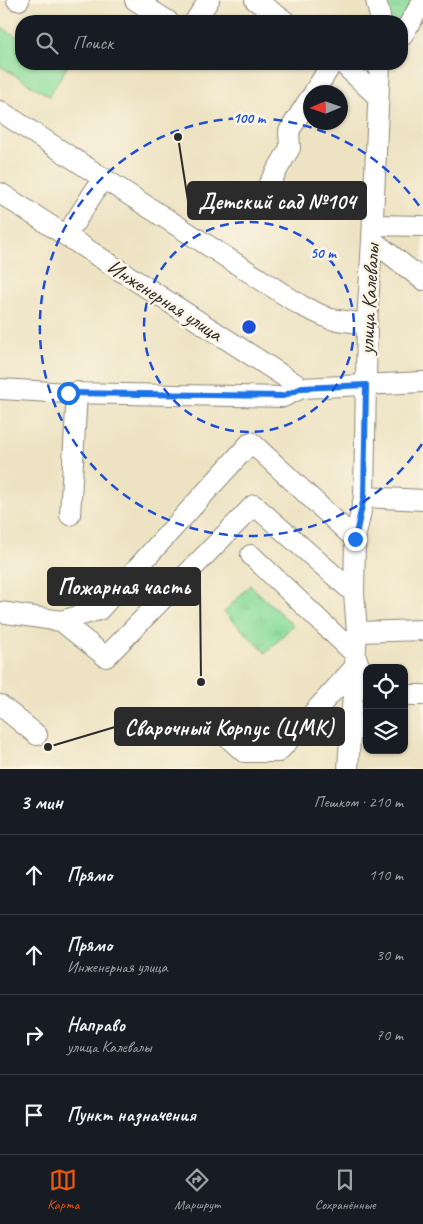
<!DOCTYPE html>
<html lang="ru">
<meta charset="utf-8">
<style>
:root{--surface:#171b24;--page:#20242c;--text:#f1f3f6;--muted:#9ea1a6;--line:#363941;--accent:#ea580c}
body{margin:0;font-family:Caveat,sans-serif;background:var(--page);color:var(--text)}
.controls{position:absolute;right:15px;bottom:15px;display:grid;overflow:hidden;border-radius:10px;box-shadow:0 1px 4px #0004}
.controls button{width:45px;height:45px;display:grid;place-items:center;padding:0;border:0;border-bottom:1px solid var(--line);background:var(--surface);color:var(--text);font:25px sans-serif}
.compass{position:absolute;left:303px;top:85px;width:45px;height:45px;border-radius:50%;background:var(--surface);box-shadow:0 1px 4px #0004;rotate:268deg}
.stop{position:absolute;width:15px;height:15px;margin:-11px;border:4px solid #1a73e8;border-radius:50%;background:#fff}
.stop.end{background:#1a73e8;border-color:#fff;box-shadow:0 1px 5px #0008}
.list{margin:0;padding:0;list-style:none}
h2{display:flex;justify-content:space-between;align-items:center;height:65px;margin:0;padding:0 20px;font-size:21px}
h2 small{font-size:16px;font-weight:400;color:var(--muted)}
.list li{display:grid;grid-template-columns:32px 1fr auto;gap:15px;align-items:center;box-sizing:border-box;height:80px;padding:0 20px;border-top:1px solid var(--line)}
.list b{display:block;font-size:19px;white-space:nowrap}
.list p{margin:0;font-size:16px;white-space:nowrap;color:var(--muted)}
.list em{font-size:16px;font-style:normal;color:var(--muted)}
.icon{flex:none;width:28px;height:28px;fill:none;stroke:currentColor;stroke-width:2;stroke-linecap:round;stroke-linejoin:round}
.map{position:relative;flex:none;width:423px;height:769px;overflow:hidden}
.search{position:absolute;background:var(--surface);box-shadow:0 1px 4px #0004;left:15px;right:15px;top:15px;height:55px;display:flex;align-items:center;gap:12px;box-sizing:border-box;padding:0 18px;border-radius:20px;color:var(--muted);font-size:19px}
.sheet{height:385px;background:var(--surface)}
nav{display:flex;justify-content:space-around;align-items:center;box-sizing:border-box;height:70px;border-top:1px solid var(--line);background:var(--surface);font-size:14px;color:var(--muted)}
nav a{display:grid;justify-items:center;gap:2px}
nav .on{color:var(--accent)}
.map>svg:first-child{display:block}
.grass{fill:#8cdd9d;stroke:#5c8464}
.park{fill:url(#park-tufts);stroke:#5c8464}
.lines{fill:none;stroke-linecap:round;stroke-linejoin:round}
.minor-casing{stroke:#8c8777;stroke-width:22}
.minor{stroke:#fff;stroke-width:20}
.route{stroke:#1a73e8;stroke-width:6}
.ring{fill:none;stroke:#1d4ed8;stroke-width:2.5;stroke-dasharray:9 6}
.labels{text-anchor:middle;dominant-baseline:central;stroke-width:5;stroke-linejoin:round;paint-order:stroke}
.street-label{font-size:21px;fill:#2b2b2b;stroke:#fcf5e5}
.centre{fill:#1d4ed8;stroke:#fcf5e5;stroke-width:2.5}
.ring-label{font-size:15px;text-anchor:middle;font-weight:bold;fill:#1d4ed8;stroke:#fcf5e5;stroke-width:5;stroke-linejoin:round;paint-order:stroke}
.leader{fill:none;stroke:#2b2b2b;stroke-width:2}
.callout-dot{fill:#2b2b2b;stroke:#fcf5e5;stroke-width:2}
.callout{fill:#2b2b2b;stroke:#2b2b2b;stroke-width:2}
.callout-label{font-size:22px;text-anchor:middle;font-weight:bold;fill:#fff}
</style>
<div class="map">
<svg width="423" height="769" viewBox="0 0 423 769">
<defs>
<pattern id="park-tufts" width="24" height="20" patternUnits="userSpaceOnUse" patternTransform="scale(1.25)"><rect width="24" height="20" fill="#8cdd9d"/><path d="M3 7l-1-3M5 7V3M7 7l1-3M15 17l-1-3M17 17v-4M19 17l1-3" fill="none" stroke="#79be87"/></pattern>
</defs>
<rect width="100%" height="100%" fill="#fcf5e5"/>
<filter id="ink" filterUnits="userSpaceOnUse"><feTurbulence type="fractalNoise" baseFrequency=".02" numOctaves="2"/><feDisplacementMap in="SourceGraphic" scale="10" xChannelSelector="R" yChannelSelector="G"/><feConvolveMatrix kernelMatrix="1 2 1 2 8 2 1 2 1" color-interpolation-filters="sRGB"/></filter>
<filter id="wash" filterUnits="userSpaceOnUse"><feTurbulence type="fractalNoise" baseFrequency=".0096" numOctaves="4" result="noise"/><feDisplacementMap in="SourceGraphic" scale="20" xChannelSelector="R" yChannelSelector="G"/><feGaussianBlur stdDeviation="1.12" result="paint"/><feColorMatrix in="noise" values="0 0 0 0 0 0 0 0 0 0 0 0 0 0 0 0 0 1.4 0 .05"/><feComposite in="paint" operator="in"/></filter>
<g filter="url(#wash)">
<rect width="100%" height="100%" fill="#ede3c3"/>
<path class="grass" d="M3,28L21,39V64H61L67,67L49,96L0,66V34Z"/>
<path class="park" d="M377,0H412L400,21H395L381,14Z
M250,585L293,625L266,653L224,612Z"/>
</g>
<g filter="url(#ink)">
<g class="lines">
<defs>
<path id="minor" d="M17,0H19
M135,0L168,21
M255,0L285,21
M376,0L381,21
M195,21L209,0
M402,36L423,1
M343,64L378,97
M314,92L328,70L330,64
M0,111L103,178L66,236
M103,178L302,306L330,319L367,324
M0,193L302,388L423,382
M260,199L290,148L289,131L310,98
M373,225L423,226
M372,240L423,280
M0,389L68,393L283,397L302,388
M364,497L423,500
M70,515L77,392
M251,555L355,654L367,689
M0,612L61,621L99,610L251,442L355,539
M61,621L106,657L254,505L354,593
M357,632L423,630
M404,695H423
M0,705L37,735
M216,727L244,752H278L354,668
M348,769L357,632L354,593L355,539L364,497L367,324L372,240L380,64"/>
</defs>
<use href="#minor" class="minor-casing"/>
<use href="#minor" class="minor"/>
</g>
</g>
<g class="lines" filter="url(#ink)">
<path class="route" d="M68,393L283,396L302,388L366,385L364,497L355,539"/>
</g>
<g class="ring">
<circle cx="249" cy="327" r="105"/>
<path d="M422 444A209 209 0 1 1 422 210"/>
</g>
<g class="labels">
<g class="street-label">
<text transform="translate(369 299) rotate(-87)">улица Калевалы</text>
<text transform="translate(165 300) rotate(33)">Инженерная улица</text>
</g>
</g>
<circle cx="249" cy="327" r="8" class="centre"/>
<g class="ring-label">
<text x="249" y="123">100 m</text>
<text x="323" y="258">50 m</text>
</g>
<path class="leader" d="M178 137L188 201M201 682L200 586M48 747L115 727"/>
<g class="callout-dot">
<circle cx="178" cy="137" r="5"/>
<circle cx="201" cy="682" r="5"/>
<circle cx="48" cy="747" r="5"/>
</g>
<g class="callout">
<rect x="188" y="182" width="178" height="37" rx="5"/>
<rect x="48" y="568" width="152" height="37" rx="5"/>
<rect x="115" y="708" width="229" height="37" rx="5"/>
</g>
<g class="callout-label">
<text x="277" y="209">Детский сад №104</text>
<text x="124" y="594">Пожарная часть</text>
<text x="229" y="735">Сварочный Корпус (ЦМК)</text>
</g>
</svg>
<div class="controls">
<button><svg class="icon" aria-label="locate" viewBox="0 0 24 24"><circle cx="12" cy="12" r="6"/><path d="M12 2v4M12 18v4M2 12h4M18 12h4"/></svg></button>
<button><svg class="icon" aria-label="layers" viewBox="0 0 24 24"><path d="M12 4l9 5-9 5-9-5zM3 14l9 5 9-5"/></svg></button>
</div>
<svg class="compass" viewBox="-18 -18 36 36"><path d="M0-13l5 13h-10z" fill="#e53935"/><path d="M0 13l5-13h-10z" fill="#9ea1a6"/></svg>
<div class="stop" style="left:68px;top:393px"></div>
<div class="stop end" style="left:355px;top:539px"></div>
<div class="search"><svg class="icon" aria-label="search" viewBox="0 0 24 24"><circle cx="10" cy="10" r="6"/><path d="M15 15l6 6"/></svg>Поиск</div>
</div>
<section class="sheet">
<h2>3 мин<small>Пешком · 210 m</small></h2>
<ul class="list">
<li><svg class="icon" aria-label="ahead" viewBox="0 0 24 24"><path d="M12 20V5M6 11l6-6 6 6"/></svg><div><b>Прямо</b></div><em>110 m</em></li>
<li><svg class="icon" aria-label="ahead" viewBox="0 0 24 24"><path d="M12 20V5M6 11l6-6 6 6"/></svg><div><b>Прямо</b><p>Инженерная улица</p></div><em>30 m</em></li>
<li><svg class="icon" aria-label="right" viewBox="0 0 24 24"><path d="M7 20v-9h11M14 6l5 5-5 5"/></svg><div><b>Направо</b><p>улица Калевалы</p></div><em>70 m</em></li>
<li><svg class="icon" aria-label="arrive" viewBox="0 0 24 24"><path d="M6 21V4h12l-3 4 3 4H6"/></svg><div><b>Пункт назначения</b></div></li>
</ul>
</section>
<nav>
<a class="on"><svg class="icon" aria-label="map" viewBox="0 0 24 24"><path d="M3 6l6-2 6 2 6-2v14l-6 2-6-2-6 2zM9 4v14M15 6v14"/></svg>Карта</a>
<a><svg class="icon" aria-label="directions" viewBox="0 0 24 24"><path d="M12 3l9 9-9 9-9-9zM9 14v-3h6M13 9l2 2-2 2"/></svg>Маршрут</a>
<a><svg class="icon" aria-label="saved" viewBox="0 0 24 24"><path d="M7 4h10v16l-5-4-5 4z"/></svg>Сохранённые</a>
</nav>
